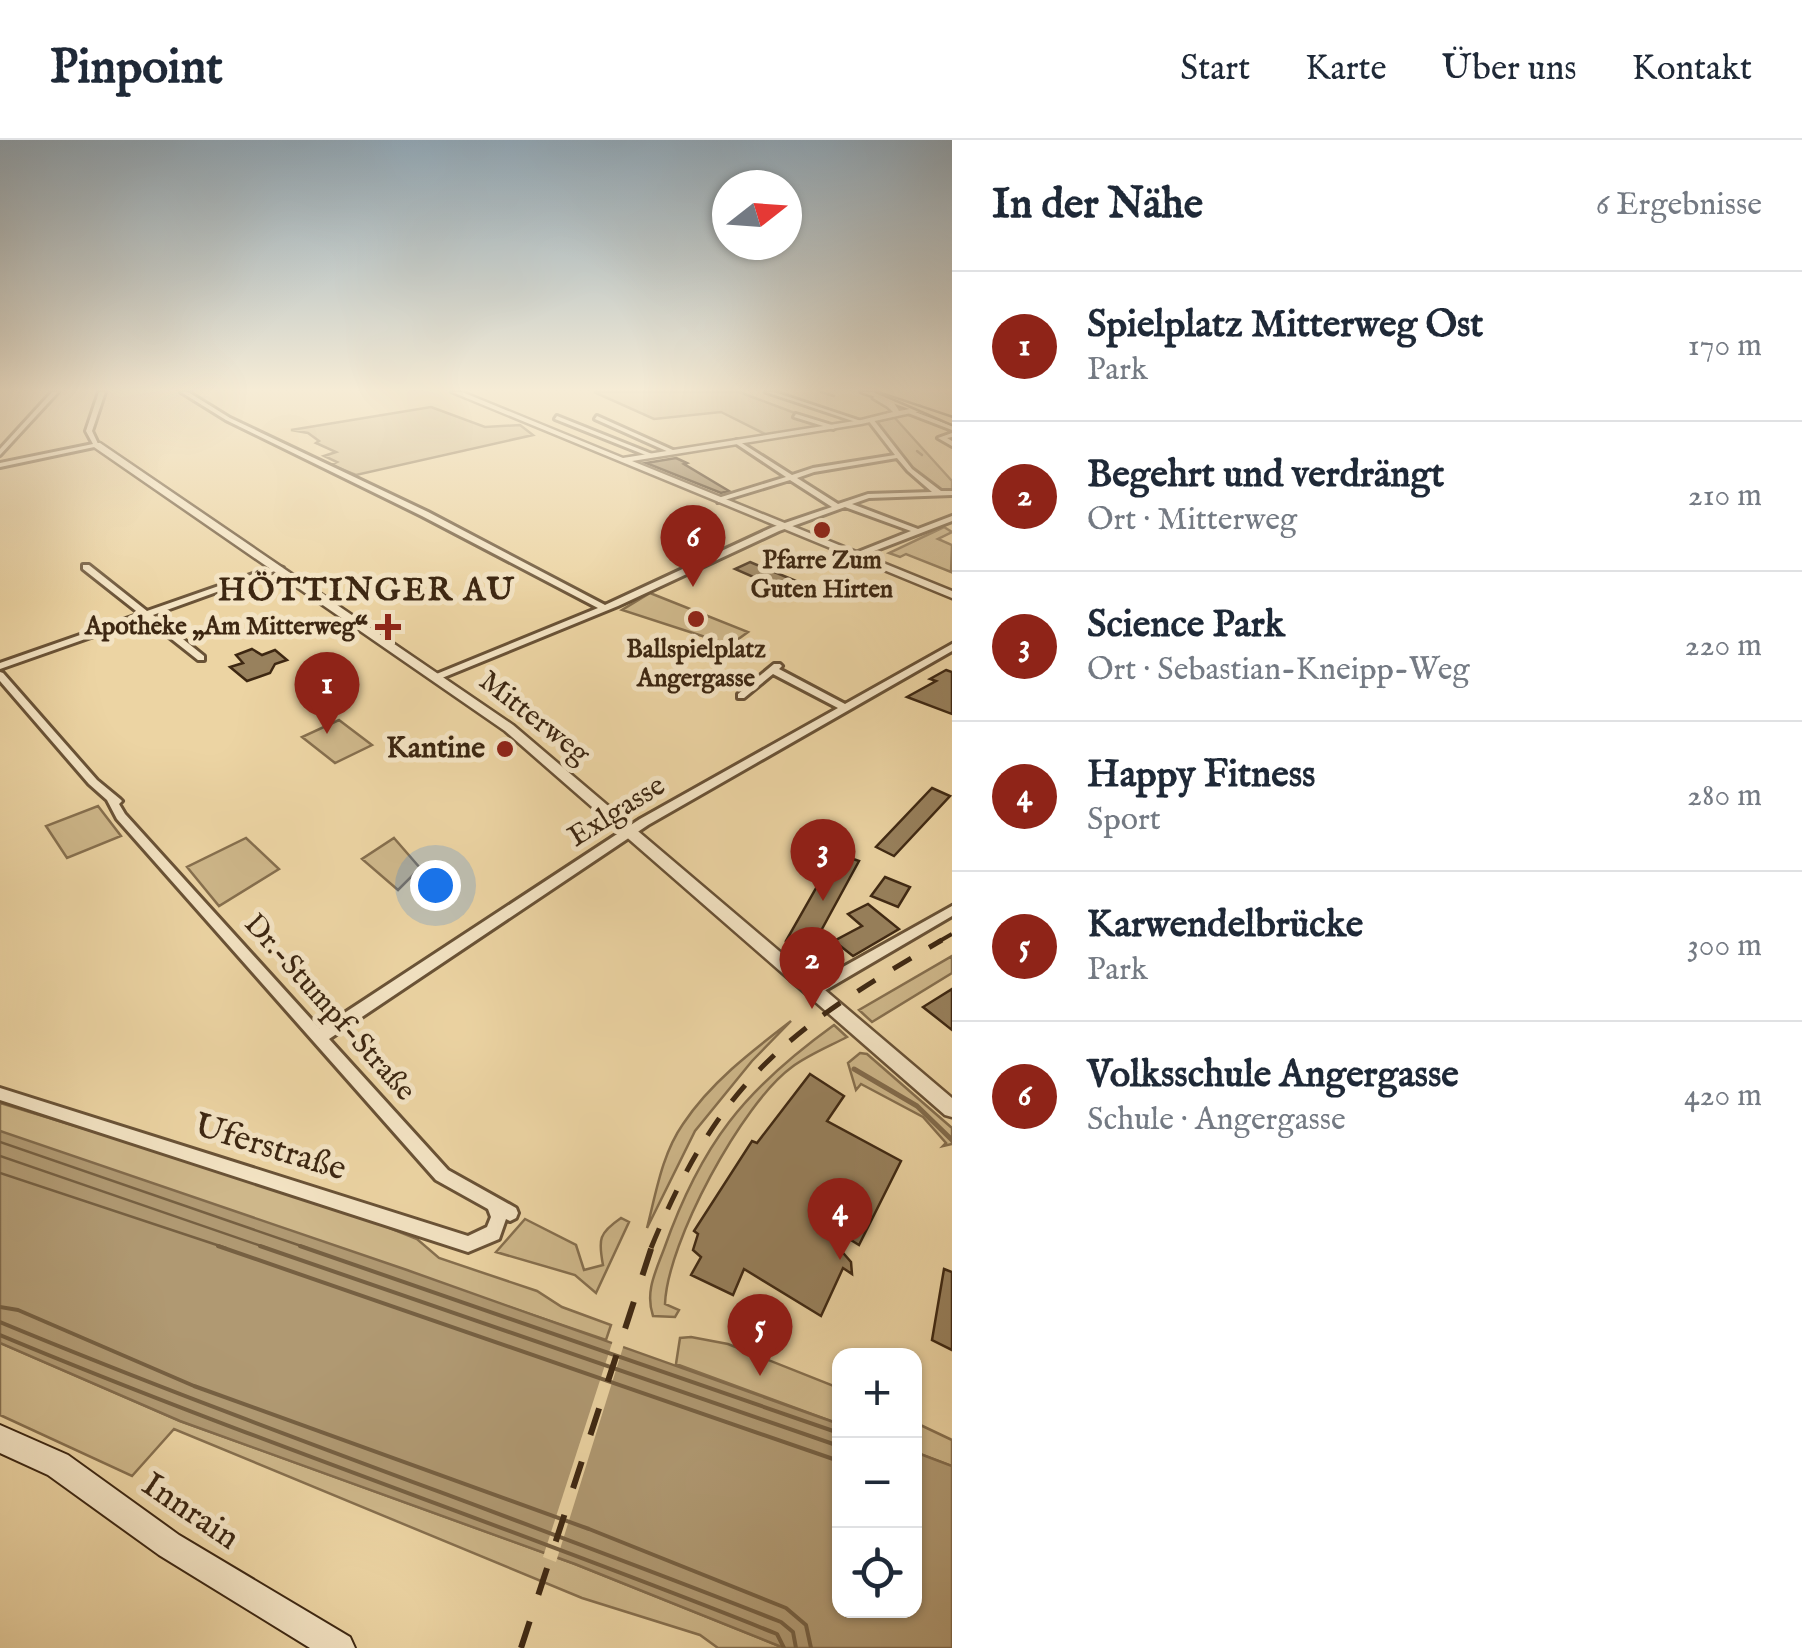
<!DOCTYPE html>
<html lang="de">
<meta charset="utf-8">
<style>
:root{--surface:#fff;--page:#f2f2f3;--text:#1f2937;--muted:#747a83;--line:#e0e1e3;--accent:#8f2418}
body{margin:0;font-family:"IM FELL English",serif;background:var(--page);color:var(--text)}
.controls{position:absolute;right:30px;bottom:30px;display:grid;overflow:hidden;border-radius:20px;box-shadow:0 2px 8px #0004}
.controls button{width:90px;height:90px;display:grid;place-items:center;padding:0;border:0;border-bottom:2px solid var(--line);background:var(--surface);color:var(--text);font:50px sans-serif}
.compass{position:absolute;left:712px;top:30px;width:90px;height:90px;border-radius:50%;background:var(--surface);box-shadow:0 2px 8px #0004;rotate:73deg}
.you{position:absolute;left:435px;top:745px;width:35px;height:35px;margin:-25px;border:8px solid #fff;border-radius:50%;background:#1a73e8;box-shadow:0 0 0 15px #1a73e833}
.badge{display:grid;place-items:center;width:65px;height:65px;border-radius:50%;background:var(--accent);color:#fff;font-size:32px;font-weight:700}
.pin{position:absolute;translate:-50% -82px;filter:drop-shadow(0 2px 5px #0008)}
.pin::after{content:'';position:absolute;top:52px;width:35px;height:30px;background:inherit;clip-path:polygon(0 0,100% 0,50% 100%)}
.list{margin:0;padding:0;list-style:none}
h2{display:flex;justify-content:space-between;align-items:center;height:130px;margin:0;padding:0 40px;font-size:42px}
h2 small{font-size:32px;font-weight:400;color:var(--muted)}
.list li{display:grid;grid-template-columns:65px 1fr auto;gap:30px;align-items:center;box-sizing:border-box;height:150px;padding:0 40px;border-top:2px solid var(--line)}
.list b{display:block;font-size:38px;white-space:nowrap}
.list p{margin:0;font-size:32px;white-space:nowrap;color:var(--muted)}
.list em{font-size:32px;font-style:normal;color:var(--muted)}
.icon{flex:none;width:55px;height:55px;fill:none;stroke:currentColor;stroke-width:2;stroke-linecap:round;stroke-linejoin:round}
.map{position:relative;flex:none;width:952px;height:1508px;overflow:hidden}
header{display:flex;align-items:center;gap:60px;box-sizing:border-box;height:140px;padding:0 50px;background:var(--surface);border-bottom:2px solid var(--line)}
header strong{font-size:48px}
nav{display:flex;gap:55px;margin-inline-start:auto;font-size:35px}
main{display:flex}
aside{flex:1;background:var(--surface)}
.map>svg:first-child{display:block}
.green{fill:#ceb78a;stroke:#866f4e;stroke-width:2.5}
.water{fill:#b09972;stroke:#826b4c;stroke-width:2.5}
.pier{fill:#ecd4a3}
.lines{fill:none;stroke-linecap:round;stroke-linejoin:round}
.shore-far1{stroke:#766042;stroke-width:2.5}
.shore{stroke:#766042;stroke-width:4}
.stream-far1{stroke:#826b4c;stroke-width:2.5}
.stream{stroke:#826b4c;stroke-width:5}
.building{fill:#98815d;stroke:#3d2712;stroke-width:2.5}
.minor-casing{stroke:#695236;stroke-width:6}
.tertiary-casing{stroke:#695236;stroke-width:5}
.secondary-casing{stroke:#3d2712;stroke-width:4}
.primary-casing{stroke:#3d2712;stroke-width:5}
.minor{fill:#f3e3c3;fill-rule:evenodd}
.tertiary{fill:#f3e3c3;fill-rule:evenodd}
.secondary{fill:#f3e3c3;fill-rule:evenodd}
.primary{fill:#ecd4a3;fill-rule:evenodd}
.tram{stroke:#3d2712;stroke-width:2.5}
.rail-far2{stroke:#3d2712;stroke-width:4;stroke-dasharray:16 16;stroke-linecap:butt}
.rail-far1{stroke:#3d2712;stroke-width:5;stroke-dasharray:21 21;stroke-linecap:butt}
.rail{stroke:#3d2712;stroke-width:6;stroke-dasharray:28 28;stroke-linecap:butt}
.poi-dot{fill:#8f2418;stroke:#f3e3c3;stroke-width:4}
.labels{text-anchor:middle;dominant-baseline:central;stroke-width:10;stroke-linejoin:round;paint-order:stroke}
.far-poi-label{font-size:25px;font-weight:bold;fill:#3d2712;stroke:#f3e3c3}
.street-label{font-size:30px;fill:#3d2712;stroke:#f3e3c3}
.poi-label{font-size:30px;font-weight:bold;fill:#3d2712;stroke:#f3e3c3;text-anchor:end}
.far-district-label{font-size:32px;font-weight:bold;letter-spacing:2.5px;fill:#3d2712;stroke:#f3e3c3}
.near-street-label{font-size:35px;fill:#3d2712;stroke:#f3e3c3}
</style>
<header>
<strong>Pinpoint</strong>
<nav><a>Start</a><a>Karte</a><a>Über uns</a><a>Kontakt</a></nav>
</header>
<main>
<div class="map">
<svg width="952" height="1508" viewBox="0 0 952 1508">
<rect width="100%" height="100%" fill="#ecd4a3"/>
<filter id="stains"><feTurbulence type="fractalNoise" baseFrequency=".002" numOctaves="4"/><feColorMatrix values="0 0 0 0 .2 0 0 0 0 .09 0 0 0 0 .02 0 0 0 .5 -.17"/></filter>
<radialGradient id="worn" r=".72"><stop offset=".6" stop-color="#630" stop-opacity="0"/><stop offset="1" stop-color="#630" stop-opacity=".3"/></radialGradient>
<path class="green" d="M594,252H739L827,285L767,295L721,272L654,279Z
M431,267L485,287L520,285L533,295L356,335L331,325L337,322L324,316L336,312L316,303L319,301L308,293L291,290Z
M894,277L952,341V352C915,348 896,311 876,282Z
M944,387L952,392L938,399L952,405L951,432L906,414L900,417L889,413Z
M650,453L748,492L730,505L622,470Z
M339,580L372,605L335,623L302,597Z
M98,666L121,696L67,718L46,686Z
M246,698L279,729L219,766L187,727Z
M394,698L420,728L398,750L362,719Z
M952,816V833L872,882L859,870Z
M791,881L752,921L695,991L647,1088C656,1053 662,1014 683,984C711,942 752,911 791,881Z
M834,885L847,897C830,906 808,915 792,927C742,963 667,1103 665,1164L679,1170L675,1177L653,1176C645,1152 655,1133 664,1109C701,1004 744,950 834,885Z
M860,913L867,914L952,988V1004L943,1006L946,1003L923,977L861,944L856,950L848,923Z
M0,963L330,1064L417,1099L439,1118L537,1151L562,1167L611,1185L606,1200L13,998L0,991Z
M525,1079L576,1105L584,1130L603,1125C598,1099 599,1093 621,1078L629,1082L596,1153L575,1135L496,1112Z
M691,1197L728,1204L839,1248V1284L676,1224L680,1198Z
M0,1203L180,1281L575,1424L784,1508H718L700,1495L582,1458L174,1289L132,1336L0,1275Z
M914,1282L952,1300V1326L915,1312Z"/>
<path class="water" d="M0,991L407,1130L839,1284V1470H914L915,1312L952,1326V1508H784L575,1424L180,1281L0,1203Z"/>
<path class="pier" d="M614,1197L625,1201L556,1422L543,1417Z"/>
<g class="lines">
<path class="shore-far1" d="M0,1002L307,1108
M0,1016L267,1108
M0,1033L226,1108"/>
<path class="shore" d="M218,1106L839,1321
M260,1106L839,1306
M300,1106L839,1293
M0,1167L18,1170L194,1246L589,1389L786,1468L806,1485L811,1508
M0,1182C258,1289 522,1379 781,1482L793,1492L796,1508
M0,1195C256,1302 519,1390 777,1494L784,1508"/>
<path class="stream-far1" d="M821,252L834,256
M917,311L922,315"/>
<path class="stream" d="M854,929L917,966L952,1000"/>
</g>
<path class="building" d="M676,318L687,323L684,324L729,351L721,353L646,323Z
M750,422L796,441L818,452L804,459L735,429Z
M252,509L262,515L275,510L287,520L275,524L270,533L247,541L230,527L243,523L236,515Z
M946,530L952,532V574L907,557L936,541L930,539Z
M932,648L950,656L894,716L876,707Z
M836,713L859,721L810,811L786,801Z
M885,737L910,747L898,767L871,756Z
M868,764L899,789L853,816L834,801L862,786L848,774Z
M952,849V890L923,867Z
M810,934L844,956L827,981L901,1021L859,1105L810,1075L851,1122L852,1134L843,1128L821,1176L744,1129L733,1155L691,1135L701,1117L693,1110L698,1094L694,1091L752,1001L757,1003Z
M944,1129L952,1132V1210L932,1200Z"/>
<g class="lines">
<defs>
<path id="minor" d="M52,252H58L0,315V309Z
M99,252H105L92,291L99,306L0,327V323L93,304L86,291Z
M181,252H188L230,278L428,372L605,465L773,387L832,367L790,340L718,362V358L786,337L735,303V301L737,300L792,335L813,328L895,315L868,280L873,279L912,329L941,351H952V355L869,358L852,364L918,389L952,376V381L856,418L852,416L853,414L911,391L845,367L779,391L618,466L437,540L432,537L434,535L598,468L422,376L226,280ZM897,318L908,331L932,352L868,354L838,364L797,338L814,332Z
M766,252H774L864,282L859,283Z
M910,270L952,286V290L908,273Z
M796,274L835,286L836,287L833,289L794,277Z
M557,276L652,314L653,315L648,316L555,279Z
M597,276L675,311L676,312L671,313L595,279Z
M952,293V297L947,298L952,301V306L938,298Z
M83,425H89L147,471L276,426L283,428L153,475L204,516V520H198L145,478L0,529V523L140,474L83,429Z
M952,504V511L648,685L329,899L448,1030L516,1068L518,1073L516,1078L510,1081L506,1079L499,1099L468,1112L0,960V948L468,1096L487,1087L491,1077L488,1069L436,1040L117,679L107,660L89,644L0,541V532L3,533L97,640L120,659L122,661L119,664L125,674L320,889L640,679L838,568L773,534L744,558H738V554L774,524H780L782,526L779,529L845,564Z
M952,766V776L819,854H809L807,850L809,846Z"/>
<path id="tertiary" d="M452,252H462L623,318L861,280L893,272L888,267L873,258L876,254L894,263L899,271L920,267V271L861,284L632,321L952,451V458Z
M94,303H100L513,585L952,958V977L945,975L505,591L94,307Z"/>
<path id="secondary" d="M0,1285L68,1315L179,1395L350,1497L355,1508H310L159,1415L48,1335L0,1313Z"/>
<path id="primary" d="M861,252H875L952,278V284Z"/>
</defs>
<use href="#minor" class="minor-casing"/>
<use href="#tertiary" class="tertiary-casing"/>
<use href="#secondary" class="secondary-casing"/>
<use href="#primary" class="primary-casing"/>
<use href="#minor" class="minor"/>
<use href="#tertiary" class="tertiary"/>
<use href="#secondary" class="secondary"/>
<use href="#primary" class="primary"/>
<path class="tram" d="M876,252L952,285"/>
<path class="rail-far2" d="M938,802L952,794"/>
<path class="rail-far1" d="M651,1108C720,939 789,889 942,800"/>
<path class="rail" d="M521,1508L652,1106"/>
</g>
<linearGradient id="sky" x2="0" y2="1"><stop stop-color="#91a9b9"/><stop offset="0.54" stop-color="#f6ecd6"/><stop offset="1" stop-color="#f6ecd6" stop-opacity="0"/></linearGradient>
<rect width="952" height="463" fill="url(#sky)"/>
<g class="poi-dot">
<circle cx="822" cy="390" r="10"/>
<circle cx="696" cy="479" r="10"/>
<path d="M383 472h10v10h10v10h-10v10h-10v-10h-10v-10h10z"/>
<circle cx="505" cy="609" r="10"/>
</g>
<g class="labels">
<g class="far-poi-label">
<text x="822" y="421">Pfarre Zum<tspan x="822" dy="29">Guten Hirten</tspan></text>
<text x="368" y="487" text-anchor="end">Apotheke „Am Mitterweg“</text>
<text x="696" y="510">Ballspielplatz<tspan x="696" dy="29">Angergasse</tspan></text>
</g>
<g class="street-label">
<text transform="translate(534 578) rotate(38)">Mitterweg</text>
<text transform="translate(617 672) rotate(-32)">Exlgasse</text>
<text transform="translate(329 868) rotate(48)">Dr.-Stumpf-Straße</text>
</g>
<g class="poi-label">
<text x="485" y="609">Kantine</text>
</g>
<g class="far-district-label">
<text x="367" y="451">HÖTTINGER AU</text>
</g>
<g class="near-street-label">
<text transform="translate(270 1008) rotate(17)">Uferstraße</text>
<text transform="translate(190 1372) rotate(34)">Innrain</text>
</g>
</g>
<rect width="100%" height="100%" filter="url(#stains)"/>
<rect width="100%" height="100%" fill="url(#worn)"/>
</svg>
<div class="controls">
<button>+</button>
<button>−</button>
<button><svg class="icon" aria-label="locate" viewBox="0 0 24 24"><circle cx="12" cy="12" r="6"/><path d="M12 2v4M12 18v4M2 12h4M18 12h4"/></svg></button>
</div>
<svg class="compass" viewBox="-18 -18 36 36"><path d="M0-13l5 13h-10z" fill="#e53935"/><path d="M0 13l5-13h-10z" fill="#747a83"/></svg>
<div class="you"></div>
<div class="pin badge" style="left:327px;top:594px">1</div>
<div class="pin badge" style="left:812px;top:869px">2</div>
<div class="pin badge" style="left:823px;top:761px">3</div>
<div class="pin badge" style="left:840px;top:1120px">4</div>
<div class="pin badge" style="left:760px;top:1236px">5</div>
<div class="pin badge" style="left:693px;top:447px">6</div>
</div>
<aside>
<h2>In der Nähe<small>6 Ergebnisse</small></h2>
<ul class="list">
<li><span class="badge">1</span><div><b>Spielplatz Mitterweg Ost</b><p>Park</p></div><em>170 m</em></li>
<li><span class="badge">2</span><div><b>Begehrt und verdrängt</b><p>Ort · Mitterweg</p></div><em>210 m</em></li>
<li><span class="badge">3</span><div><b>Science Park</b><p>Ort · Sebastian-Kneipp-Weg</p></div><em>220 m</em></li>
<li><span class="badge">4</span><div><b>Happy Fitness</b><p>Sport</p></div><em>280 m</em></li>
<li><span class="badge">5</span><div><b>Karwendelbrücke</b><p>Park</p></div><em>300 m</em></li>
<li><span class="badge">6</span><div><b>Volksschule Angergasse</b><p>Schule · Angergasse</p></div><em>420 m</em></li>
</ul>
</aside>
</main>
